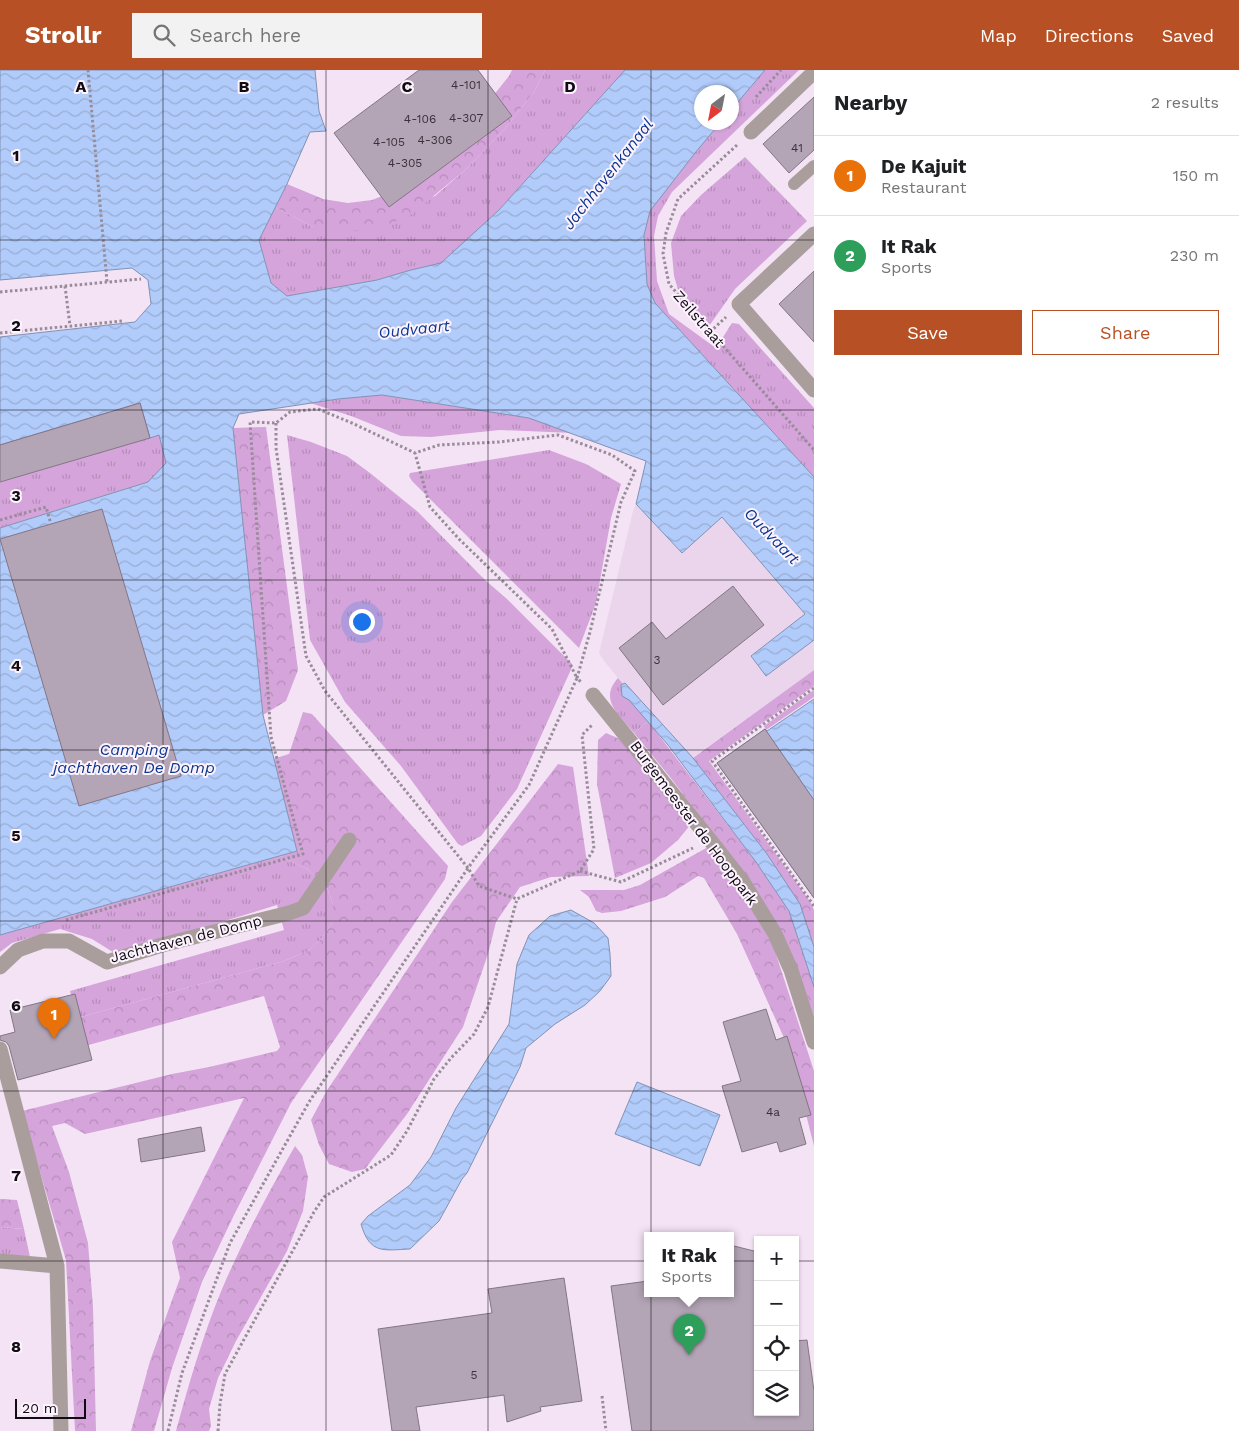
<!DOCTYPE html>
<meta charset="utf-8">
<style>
:root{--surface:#fff;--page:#f2f2f2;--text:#202124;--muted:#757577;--line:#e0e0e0;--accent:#b75125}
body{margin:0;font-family:"Work Sans",sans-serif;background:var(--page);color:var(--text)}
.controls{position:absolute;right:15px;bottom:15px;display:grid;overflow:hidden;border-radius:0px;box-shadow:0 1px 4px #0004}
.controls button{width:45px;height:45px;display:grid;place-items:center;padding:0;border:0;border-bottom:1px solid var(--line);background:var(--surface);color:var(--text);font:25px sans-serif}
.compass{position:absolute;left:694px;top:15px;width:45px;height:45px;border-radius:50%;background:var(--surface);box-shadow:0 1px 4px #0004;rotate:212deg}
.scale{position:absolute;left:15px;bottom:12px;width:71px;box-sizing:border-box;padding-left:5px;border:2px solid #110c12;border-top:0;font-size:14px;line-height:18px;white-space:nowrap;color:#110c12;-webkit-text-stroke:4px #fdf3fe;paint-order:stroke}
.you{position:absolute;left:361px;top:551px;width:18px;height:18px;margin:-12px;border:4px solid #fff;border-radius:50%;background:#1a73e8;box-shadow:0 0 0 8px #1a73e833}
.badge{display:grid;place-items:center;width:32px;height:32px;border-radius:50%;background:var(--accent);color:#fff;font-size:16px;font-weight:700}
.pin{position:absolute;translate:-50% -41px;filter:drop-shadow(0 1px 2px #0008)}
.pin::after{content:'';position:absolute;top:26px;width:18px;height:15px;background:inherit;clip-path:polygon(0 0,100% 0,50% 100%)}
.popup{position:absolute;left:644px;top:1162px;width:90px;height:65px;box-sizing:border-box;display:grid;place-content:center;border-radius:0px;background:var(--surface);filter:drop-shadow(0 1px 4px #0005);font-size:16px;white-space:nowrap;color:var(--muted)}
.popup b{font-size:19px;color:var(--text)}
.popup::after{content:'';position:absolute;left:50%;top:100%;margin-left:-10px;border:10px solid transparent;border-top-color:var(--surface)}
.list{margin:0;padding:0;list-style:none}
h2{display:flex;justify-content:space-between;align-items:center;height:65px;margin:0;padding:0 20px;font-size:21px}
h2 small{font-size:16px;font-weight:400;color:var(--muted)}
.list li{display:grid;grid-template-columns:32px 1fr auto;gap:15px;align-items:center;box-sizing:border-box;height:80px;padding:0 20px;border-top:1px solid var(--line)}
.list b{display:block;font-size:19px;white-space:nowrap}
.list p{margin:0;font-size:16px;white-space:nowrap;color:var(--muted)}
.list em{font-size:16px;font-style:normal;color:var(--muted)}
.actions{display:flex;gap:10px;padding:15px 20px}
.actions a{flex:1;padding:11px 0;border:1px solid var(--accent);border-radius:0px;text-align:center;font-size:18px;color:var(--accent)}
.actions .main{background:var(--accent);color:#fff}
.icon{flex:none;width:28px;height:28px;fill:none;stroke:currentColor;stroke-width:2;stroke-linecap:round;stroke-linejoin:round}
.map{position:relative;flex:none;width:814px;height:1361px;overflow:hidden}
header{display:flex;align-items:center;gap:30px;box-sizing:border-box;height:70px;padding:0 25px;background:var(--accent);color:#fff}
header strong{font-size:24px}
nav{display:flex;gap:28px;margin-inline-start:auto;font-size:18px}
.search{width:350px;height:45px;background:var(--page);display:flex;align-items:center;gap:12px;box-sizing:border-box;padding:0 18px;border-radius:0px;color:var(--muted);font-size:19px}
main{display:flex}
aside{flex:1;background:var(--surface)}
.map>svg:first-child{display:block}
.built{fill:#ebd5ed}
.grass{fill:url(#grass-tufts)}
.forest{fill:url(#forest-crowns)}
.water{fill:url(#water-waves);stroke:#8192b4}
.building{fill:#b4a5b6;stroke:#847585}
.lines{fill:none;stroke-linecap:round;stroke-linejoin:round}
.path{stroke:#988c99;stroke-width:3;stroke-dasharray:2.5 2.5;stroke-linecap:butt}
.service{stroke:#a99e9c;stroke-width:12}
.minor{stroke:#a99e9c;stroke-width:15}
.grid{fill:none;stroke:#110c12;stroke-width:1;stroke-opacity:0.55}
.labels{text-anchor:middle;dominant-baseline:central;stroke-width:4;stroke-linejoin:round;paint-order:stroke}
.number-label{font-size:12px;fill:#3a323b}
.street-label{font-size:15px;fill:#110c12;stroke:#fdf3fe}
.water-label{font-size:16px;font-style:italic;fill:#0a378d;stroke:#fdf3fe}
.grid-label{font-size:16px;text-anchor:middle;font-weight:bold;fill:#110c12;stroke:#fdf3fe;stroke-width:4;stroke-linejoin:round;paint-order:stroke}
</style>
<header>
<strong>Strollr</strong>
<div class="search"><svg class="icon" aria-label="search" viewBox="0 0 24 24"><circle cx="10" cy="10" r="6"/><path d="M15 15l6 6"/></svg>Search here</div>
<nav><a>Map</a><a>Directions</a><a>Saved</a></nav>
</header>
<main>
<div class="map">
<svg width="814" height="1361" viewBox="0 0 814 1361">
<defs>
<pattern id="grass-tufts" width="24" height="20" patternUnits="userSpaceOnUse" patternTransform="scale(1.25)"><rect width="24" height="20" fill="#d5a4da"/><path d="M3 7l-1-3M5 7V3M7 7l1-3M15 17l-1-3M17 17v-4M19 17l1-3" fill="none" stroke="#b68cba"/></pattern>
<pattern id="forest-crowns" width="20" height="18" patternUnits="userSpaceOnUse" patternTransform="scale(1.25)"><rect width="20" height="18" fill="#d5a4da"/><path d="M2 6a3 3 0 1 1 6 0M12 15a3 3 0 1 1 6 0" fill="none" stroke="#b68cba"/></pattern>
<pattern id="water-waves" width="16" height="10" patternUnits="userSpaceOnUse" patternTransform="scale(1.25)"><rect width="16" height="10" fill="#b1cbfa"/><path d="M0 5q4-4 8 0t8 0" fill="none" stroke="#97add5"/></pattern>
</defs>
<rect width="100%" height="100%" fill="#f4e3f5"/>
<path class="built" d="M636,434L682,483L722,447L805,544L751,586L766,606L814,570V600L692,688L629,617L625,613L623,614L605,592L599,583L633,441Z"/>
<path class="grass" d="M545,0H625L499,140L441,194L411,200L377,210L287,226L271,213L259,170L275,137L313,157L435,126L464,101L503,61L534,22Z
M765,0H799L672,122L658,146L654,166L657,211L669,244L716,278L732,253L739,254L814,338V407L655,233L647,214L644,165L650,141L695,83L720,53L732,52V39Z
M745,87L807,151L735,219L707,259L682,233L674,206L671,173L681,146L701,125Z
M369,325H382L529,348L573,363L500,360L431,367L401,366L351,346L310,333Z
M159,365L167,393L148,412L0,458V412Z
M287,365L311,372L347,386L370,403L418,442L485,510L507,529L573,595L517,719L481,766L462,776L458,774L401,696L345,632L310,570Z
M549,380L586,394L621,414L611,448L596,533L579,578L412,411L409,406L410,403Z
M618,608L623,614L621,615L622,626L629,630L648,651L634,663C620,645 598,630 618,608Z
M814,620V627L766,660L764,656Z
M280,786L307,799L326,815L333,834V851L322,868L308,881L284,891L77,948L70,921L284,860L277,835L116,884L92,869L60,859L12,873L0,882V865Z
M0,1157L24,1159L30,1187L0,1184Z"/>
<path class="forest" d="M512,0H545L534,22L503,61L464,101L409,146L379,158L348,162L313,157L275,137L287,114L323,129L348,133L372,130L395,121L481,41L509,6Z
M266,357L298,600L286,631L263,645L233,358Z
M814,600V616L709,691L811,833L814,840V877L800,834L767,784L693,688Z
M303,642L312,644L448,796L445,809L291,1033L234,1145L202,1212L172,1298L154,1361H131L150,1291L180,1208L172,1172L244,1028L85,1064L65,1053L52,1056L69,1102L88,1173L93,1237L96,1361H75L66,1190L22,1041L172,1004L209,997L277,981L280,977L264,926L85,976L77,948L284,891L308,881L322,868L333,851V834L326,815L307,799L280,786L297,781L273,689L289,684Z
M648,651L756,792L789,841L814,917V952L747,809L670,707L634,663Z
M606,663L620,669L691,754L678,770L651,793L615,808L597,714L598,670Z
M558,694L573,697L589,806L551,807L520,817L496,852L488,884L463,957L407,1044L365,1099L352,1102L329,1094L319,1075L311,1050L326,1022L452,832Z
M708,777L737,815L773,875L814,1001V1076L790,981L737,864L704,808L698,806L665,827L621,841L602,843L596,841L589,827L580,820H624L640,815Z
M295,1076L302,1085L308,1107L303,1141L287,1181L236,1271L218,1308L209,1339L211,1356L209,1361H176C189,1313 203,1265 222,1219C243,1170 268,1123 295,1076Z
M0,1129L17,1130L24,1159L0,1157Z"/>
<path class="water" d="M0,0H315L319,41L326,61L310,62L287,114L259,170L271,213L287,226L377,210L411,200L441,193L499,140L625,0H765L732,39V22H702V52L720,53L695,83L650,141L644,165L647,214L655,233L814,407V570L766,606L751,586L805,544L722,447L682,483L636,434L646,391L529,348L382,325L338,329L239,344L233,358L263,645L297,781L0,865V458L148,412L166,393L159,365L150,368L140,333L0,375V267L135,252L151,234L148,210L132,198L0,210Z
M625,613L693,688L767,784L800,834L814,877V917L789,841L756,792L668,675L629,630L622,626L621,615Z
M814,629V828L717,693L765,659L767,661Z
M571,840L594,853L608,868L610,884L611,906L600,921L585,935L555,954L526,978L520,997L467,1103L462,1109L439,1151L410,1179C384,1180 370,1185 361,1154L368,1146L410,1115L431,1087L456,1038L509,954L517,894L529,865L550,846Z
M637,1012L720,1045L700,1096L615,1064Z"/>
<path class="building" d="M419,0H478L512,46L389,137L334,63Z
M814,27V80L789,103L763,74Z
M814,201V272L779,234Z
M140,333L150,368L0,412V375Z
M102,439L181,706L79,736L0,469Z
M733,516L764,555L663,635L619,578L652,552L666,569Z
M765,659L814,730V828L717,693Z
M75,924L92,990L18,1010L9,976L6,972L0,970V966L15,962L10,940Z
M766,939L776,970L787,966L811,1045L799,1048L806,1074L780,1082L777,1072L742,1082L722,1016L741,1011L723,952Z
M201,1057L205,1081L141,1092L138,1069Z
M730,1175L758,1182V1342H795V1271L807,1270L814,1321V1361H632L611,1216L648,1211V1224H730Z
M564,1208L582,1331L540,1337L541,1341L507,1352L504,1325L416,1337L420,1361H392L378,1259L492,1243L488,1219Z"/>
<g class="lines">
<path class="path" d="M88,0L107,212
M756,27L781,0
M737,75L678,129L666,163L663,184L669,214L814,380
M65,216L70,256
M0,222L141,209
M710,262L726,247
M0,263L122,251
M276,353V378L306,586L325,621L468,798L529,715L577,608L552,559L459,469L430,437L415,383
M0,450L46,437L51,454
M814,618L712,691L814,836
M580,801L621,812L693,778
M66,850L303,784L271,667L250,352L276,353L290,342L318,339L352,353L415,383L439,375L499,372L558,365L612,385L635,401L621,432L590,562L577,608L581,612
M602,1326L606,1361
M168,1361L182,1303L230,1173L309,1032L468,798L479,816L517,829
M218,1361L220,1334L225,1304L314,1142L324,1127L391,1085L407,1061L434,1009L451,988L474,964L488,937L517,829L580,801L594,779L582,665L592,655"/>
<path class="service" d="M794,114L814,96"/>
<path class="minor" d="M751,62L814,2
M814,164L739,234L814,320
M593,625L710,770L743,812L775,864L791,900L814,972
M0,897L18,880L43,871H69L107,892L162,875L289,843L303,838L349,770
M0,979L57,1196L61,1361
M0,1191L57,1196"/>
</g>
<path class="grid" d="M163,0V1361M326,0V1361M488,0V1361M651,0V1361M0,170H814M0,340H814M0,510H814M0,680H814M0,851H814M0,1021H814M0,1191H758M795,1191H814"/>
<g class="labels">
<g class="number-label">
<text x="466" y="15">4-101</text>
<text x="466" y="48">4-307</text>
<text x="420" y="49">4-106</text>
<text x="435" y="70">4-306</text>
<text x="389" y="72">4-105</text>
<text x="797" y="78">41</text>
<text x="405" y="93">4-305</text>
<text x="657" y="590">3</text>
<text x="773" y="1042">4a</text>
<text x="474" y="1305">5</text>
</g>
<g class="street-label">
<text transform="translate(699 249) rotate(49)">Zeilstraat</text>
<text transform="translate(694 753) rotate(53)">Burgemeester de Hooppark</text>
<text transform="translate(186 869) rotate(-14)">Jachthaven de Domp</text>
</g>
<g class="water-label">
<text transform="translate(608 104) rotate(-52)">Jachhavenkanaal</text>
<text transform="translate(414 259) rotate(-6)">Oudvaart</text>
<text transform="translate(772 466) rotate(46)">Oudvaart</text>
<text x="134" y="679">Camping<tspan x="134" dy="18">jachthaven De Domp</tspan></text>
</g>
</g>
<g class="grid-label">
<text x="81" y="22">A</text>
<text x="244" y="22">B</text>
<text x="407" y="22">C</text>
<text x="570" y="22">D</text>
<text x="16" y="91">1</text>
<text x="16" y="261">2</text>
<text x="16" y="431">3</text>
<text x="16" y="601">4</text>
<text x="16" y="771">5</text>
<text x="16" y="941">6</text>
<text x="16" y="1111">7</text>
<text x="16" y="1282">8</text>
</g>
</svg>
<div class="controls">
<button>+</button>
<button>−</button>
<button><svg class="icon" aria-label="locate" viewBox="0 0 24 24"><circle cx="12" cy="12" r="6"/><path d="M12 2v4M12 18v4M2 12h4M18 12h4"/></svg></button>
<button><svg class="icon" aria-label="layers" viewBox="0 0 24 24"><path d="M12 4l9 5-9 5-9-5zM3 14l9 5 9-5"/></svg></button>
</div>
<svg class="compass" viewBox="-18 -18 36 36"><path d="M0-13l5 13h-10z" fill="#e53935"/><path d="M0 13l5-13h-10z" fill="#757577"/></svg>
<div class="scale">20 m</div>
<div class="you"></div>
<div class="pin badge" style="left:54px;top:969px;background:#e8710a">1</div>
<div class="pin badge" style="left:689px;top:1285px;background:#2e9e5b">2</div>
<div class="popup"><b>It Rak</b>Sports</div>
</div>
<aside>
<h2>Nearby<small>2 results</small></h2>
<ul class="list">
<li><span class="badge" style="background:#e8710a">1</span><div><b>De Kajuit</b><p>Restaurant</p></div><em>150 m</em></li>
<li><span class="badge" style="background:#2e9e5b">2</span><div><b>It Rak</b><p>Sports</p></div><em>230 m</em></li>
</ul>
<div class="actions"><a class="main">Save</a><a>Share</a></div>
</aside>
</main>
